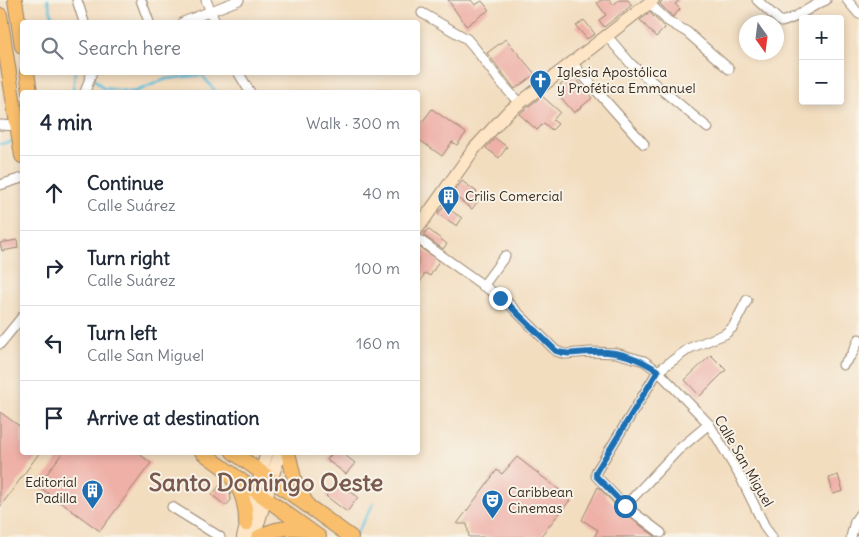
<!DOCTYPE html>
<meta charset="utf-8">
<style>
:root{--surface:#fff;--page:#f6f6f7;--text:#1f2937;--muted:#747a83;--line:#e0e1e3}
body{margin:0;font-family:Delius,sans-serif;background:var(--page);color:var(--text)}
.controls{position:absolute;right:15px;top:15px;display:grid;overflow:hidden;border-radius:5px;box-shadow:0 2px 8px #0003}
.controls button{width:45px;height:45px;display:grid;place-items:center;padding:0;border:0;border-bottom:1px solid var(--line);background:var(--surface);color:var(--text);font:25px sans-serif}
.compass{position:absolute;left:739px;top:15px;width:45px;height:45px;border-radius:50%;background:var(--surface);box-shadow:0 2px 8px #0003;rotate:166deg}
.stop{position:absolute;width:15px;height:15px;margin:-11px;border:4px solid #1f6fb2;border-radius:50%;background:#fff}
.stop.end{background:#1f6fb2;border-color:#fff;box-shadow:0 1px 5px #0008}
.list{margin:0;padding:0;list-style:none}
h2{display:flex;justify-content:space-between;align-items:center;height:65px;margin:0;padding:0 20px;font-size:21px}
h2 small{font-size:16px;font-weight:400;color:var(--muted)}
.list li{display:grid;grid-template-columns:32px 1fr auto;gap:15px;align-items:center;box-sizing:border-box;height:75px;padding:0 20px;border-top:1px solid var(--line)}
.list b{display:block;font-size:19px;white-space:nowrap}
.list p{margin:0;font-size:16px;white-space:nowrap;color:var(--muted)}
.list em{font-size:16px;font-style:normal;color:var(--muted)}
.icon{flex:none;width:28px;height:28px;fill:none;stroke:currentColor;stroke-width:2;stroke-linecap:round;stroke-linejoin:round}
.map{position:relative;flex:none;width:859px;height:537px;overflow:hidden}
.search{position:absolute;background:var(--surface);box-shadow:0 2px 8px #0003;left:20px;top:20px;width:400px;height:55px;display:flex;align-items:center;gap:12px;box-sizing:border-box;padding:0 18px;border-radius:5px;color:var(--muted);font-size:19px}
.panel{position:absolute;background:var(--surface);box-shadow:0 2px 8px #0003;left:20px;top:90px;width:400px;height:365px;border-radius:5px}
.map>svg:first-child{display:block}
.lines{fill:none;stroke-linecap:round;stroke-linejoin:round}
.stream{stroke:#61c2df;stroke-width:2.5}
.building{fill:#eeb0a7}
.minor-casing{stroke:#97846e;stroke-width:11}
.secondary-casing{stroke:#97846e;stroke-width:14}
.primary-casing{stroke:#97846e;stroke-width:16}
.minor{stroke:#fff;stroke-width:9}
.secondary{stroke:#fde5c5;stroke-width:12}
.primary{stroke:#f9bf6d;stroke-width:14}
.route{stroke:#1f6fb2;stroke-width:6}
.labels{text-anchor:middle;dominant-baseline:central;stroke-width:4;stroke-linejoin:round;paint-order:stroke}
.poi-label{font-size:14px;fill:#3b2a1e;stroke:#f7f3e8;text-anchor:start}
.street-label{font-size:14px;fill:#3b2a1e;stroke:#f7f3e8}
.town-label{font-size:24px;font-weight:bold;fill:#7a594e;stroke:#f7f3e8}
</style>
<div class="map">
<svg width="859" height="537" viewBox="0 0 859 537">
<rect width="100%" height="100%" fill="#f7f3e8"/>
<filter id="ink" filterUnits="userSpaceOnUse"><feTurbulence type="fractalNoise" baseFrequency=".02" numOctaves="2"/><feDisplacementMap in="SourceGraphic" scale="10" xChannelSelector="R" yChannelSelector="G"/><feConvolveMatrix kernelMatrix="1 2 1 2 8 2 1 2 1" color-interpolation-filters="sRGB"/></filter>
<filter id="wash" filterUnits="userSpaceOnUse"><feTurbulence type="fractalNoise" baseFrequency=".0096" numOctaves="4" result="noise"/><feDisplacementMap in="SourceGraphic" scale="20" xChannelSelector="R" yChannelSelector="G"/><feGaussianBlur stdDeviation="1.12" result="paint"/><feColorMatrix in="noise" values="0 0 0 0 0 0 0 0 0 0 0 0 0 0 0 0 0 1.4 0 .05"/><feComposite in="paint" operator="in"/></filter>
<g filter="url(#wash)">
<rect width="100%" height="100%" fill="#f3ddbf"/>
<g class="lines">
<path class="stream" d="M48,0L52,16L56,22
M93,78L103,88L134,92L166,79L202,75L216,92
M73,92L75,72
M0,144L14,141
M355,536L374,503"/>
</g>
<g id="blocks">
<path class="building" d="M448,0H471L475,5L482,1L489,10L466,26Z
M601,0H610L613,5L619,0H628L632,5L604,27L599,20L606,15L597,3Z
M662,0H680L675,4L680,9L673,17L660,4Z
M650,13L665,28L656,37L640,20Z
M584,20L595,34L587,39L576,26Z
M506,39L535,74L515,89L487,53Z
M573,75L592,98L574,113L559,95V86Z
M542,96L560,112L553,120L558,124L552,130L544,123L537,130L519,114Z
M432,109L466,133L457,145L452,142L442,156L418,139V119L422,122Z
M495,138L507,147L499,158L486,148Z
M462,181L477,192L473,197L478,201L472,209L452,194Z
M444,206L462,218L457,226L438,214Z
M428,229L447,244L443,249L423,235Z
M17,240L18,248L2,251L0,243Z
M418,246L439,261L430,276L425,273L418,286Z
M711,355L726,370L700,396L685,380Z
M0,412L22,428V452H40L0,507Z
M63,452H137L151,463L100,531L38,486Z
M333,452H341L355,463L346,474L327,460Z
M517,457L571,499L540,537H469L467,524H457L497,470L502,474Z
M838,475L843,491L833,494L829,478Z
M336,481L358,497L347,512L326,496Z
M221,484L230,491L231,500L226,506L212,495Z
M598,487L621,511L656,537H594L598,530L582,520Z"/>
</g>
</g>
<g filter="url(#ink)">
<use href="#blocks" fill-opacity="0" stroke="#97846e" stroke-width="1"/>
<g class="lines">
<defs>
<path id="minor" d="M77,0L84,22
M141,0L149,22
M206,0L215,22
M757,0L781,22C797,19 810,6 826,0
M847,0L859,14
M649,3L668,21L687,32L729,69
M422,13L467,39L474,47L499,80L518,102
M183,22L239,0
M606,35L632,65L708,128
M571,62L644,144
M238,72L250,92
M85,92L92,72
M0,125L17,126
M0,185L22,178
M418,239L508,303L556,351L565,354L591,352L616,353L644,361L658,371L709,424L741,478L766,529L772,537
M483,286L505,256
M0,344L22,317
M843,365L852,354L859,339
M625,506L678,450L709,424
M172,507L220,537
M661,533L625,506L596,476V472L658,371L690,348L725,334L733,327L747,300
M851,537L855,521L859,515"/>
<path id="secondary" d="M418,228L474,149L507,113L653,0
M243,537L267,452
M254,537L280,452"/>
<path id="primary" d="M15,0L22,46
M0,15L22,156
M27,72L30,92
M202,452L319,537
M233,452L351,537
M288,452L295,482L307,504
M232,478C243,493 246,506 246,524
M259,537C273,529 289,526 306,529"/>
</defs>
<use href="#minor" class="minor-casing"/>
<use href="#secondary" class="secondary-casing"/>
<use href="#primary" class="primary-casing"/>
<use href="#minor" class="minor"/>
<use href="#secondary" class="secondary"/>
<use href="#primary" class="primary"/>
</g>
</g>
<g class="lines" filter="url(#ink)">
<path class="route" d="M500,298L508,304L556,351C569,356 578,352 591,352C616,350 638,357 658,371L596,472V476L625,506"/>
</g>
<defs>
<symbol id="church-pin" viewBox="-11 -11 22 30"><path d="M0 17L-7.5 6A9.5 9.5 0 1 1 7.5 6Z" fill="#1f6fb2" stroke="#f7f3e8"/><path d="M-1.2-6h2.4v3.5h3.3v2.4h-3.3V6h-2.4V-.1h-3.3v-2.4h3.3Z" fill="#fff"/></symbol>
<symbol id="building-pin" viewBox="-11 -11 22 30"><path d="M0 17L-7.5 6A9.5 9.5 0 1 1 7.5 6Z" fill="#1f6fb2" stroke="#f7f3e8"/><path d="M-4-6H4V6H1V3H-1V6H-4ZM-2.5-4.3h1.7v1.8h-1.7ZM.8-4.3h1.7v1.8H.8ZM-2.5-1h1.7V.8h-1.7ZM.8-1h1.7V.8H.8Z" fill="#fff"/></symbol>
<symbol id="theatre-pin" viewBox="-11 -11 22 30"><path d="M0 17L-7.5 6A9.5 9.5 0 1 1 7.5 6Z" fill="#1f6fb2" stroke="#f7f3e8"/><path d="M-5-5.5Q0-4 5-5.5V0Q5 5 0 6Q-5 5-5 0ZM-3.3-2.5H-1v1.5H-3.3ZM1-2.5H3.3v1.5H1ZM-2.8 1Q0 5.5 2.8 1Z" fill="#fff"/></symbol>
</defs>
<g fill-rule="evenodd">
<use href="#church-pin" x="528" y="68" width="25" height="34"/>
<use href="#building-pin" x="436" y="184" width="25" height="34"/>
<use href="#building-pin" x="80" y="478" width="25" height="34"/>
<use href="#theatre-pin" x="480" y="488" width="25" height="34"/>
</g>
<g class="labels">
<g class="poi-label">
<text x="557" y="72">Iglesia Apostólica<tspan x="557" dy="16">y Profética Emmanuel</tspan></text>
<text x="465" y="196">Crilis Comercial</text>
<text x="77" y="482" text-anchor="end">Editorial<tspan x="77" dy="16">Padilla</tspan></text>
<text x="508" y="492">Caribbean<tspan x="508" dy="16">Cinemas</tspan></text>
</g>
<g class="street-label">
<text transform="translate(744 461) rotate(60)">Calle San Miguel</text>
</g>
<g class="town-label">
<text x="266" y="482">Santo Domingo Oeste</text>
</g>
</g>
</svg>
<div class="controls">
<button>+</button>
<button>−</button>
</div>
<svg class="compass" viewBox="-18 -18 36 36"><path d="M0-13l5 13h-10z" fill="#e53935"/><path d="M0 13l5-13h-10z" fill="#747a83"/></svg>
<div class="stop" style="left:625px;top:506px"></div>
<div class="stop end" style="left:500px;top:298px"></div>
<div class="search"><svg class="icon" aria-label="search" viewBox="0 0 24 24"><circle cx="10" cy="10" r="6"/><path d="M15 15l6 6"/></svg>Search here</div>
<section class="panel">
<h2>4 min<small>Walk · 300 m</small></h2>
<ul class="list">
<li><svg class="icon" aria-label="ahead" viewBox="0 0 24 24"><path d="M12 20V5M6 11l6-6 6 6"/></svg><div><b>Continue</b><p>Calle Suárez</p></div><em>40 m</em></li>
<li><svg class="icon" aria-label="right" viewBox="0 0 24 24"><path d="M7 20v-9h11M14 6l5 5-5 5"/></svg><div><b>Turn right</b><p>Calle Suárez</p></div><em>100 m</em></li>
<li><svg class="icon" aria-label="left" viewBox="0 0 24 24"><path d="M17 20v-9H6M10 6l-5 5 5 5"/></svg><div><b>Turn left</b><p>Calle San Miguel</p></div><em>160 m</em></li>
<li><svg class="icon" aria-label="arrive" viewBox="0 0 24 24"><path d="M6 21V4h12l-3 4 3 4H6"/></svg><div><b>Arrive at destination</b></div></li>
</ul>
</section>
</div>
